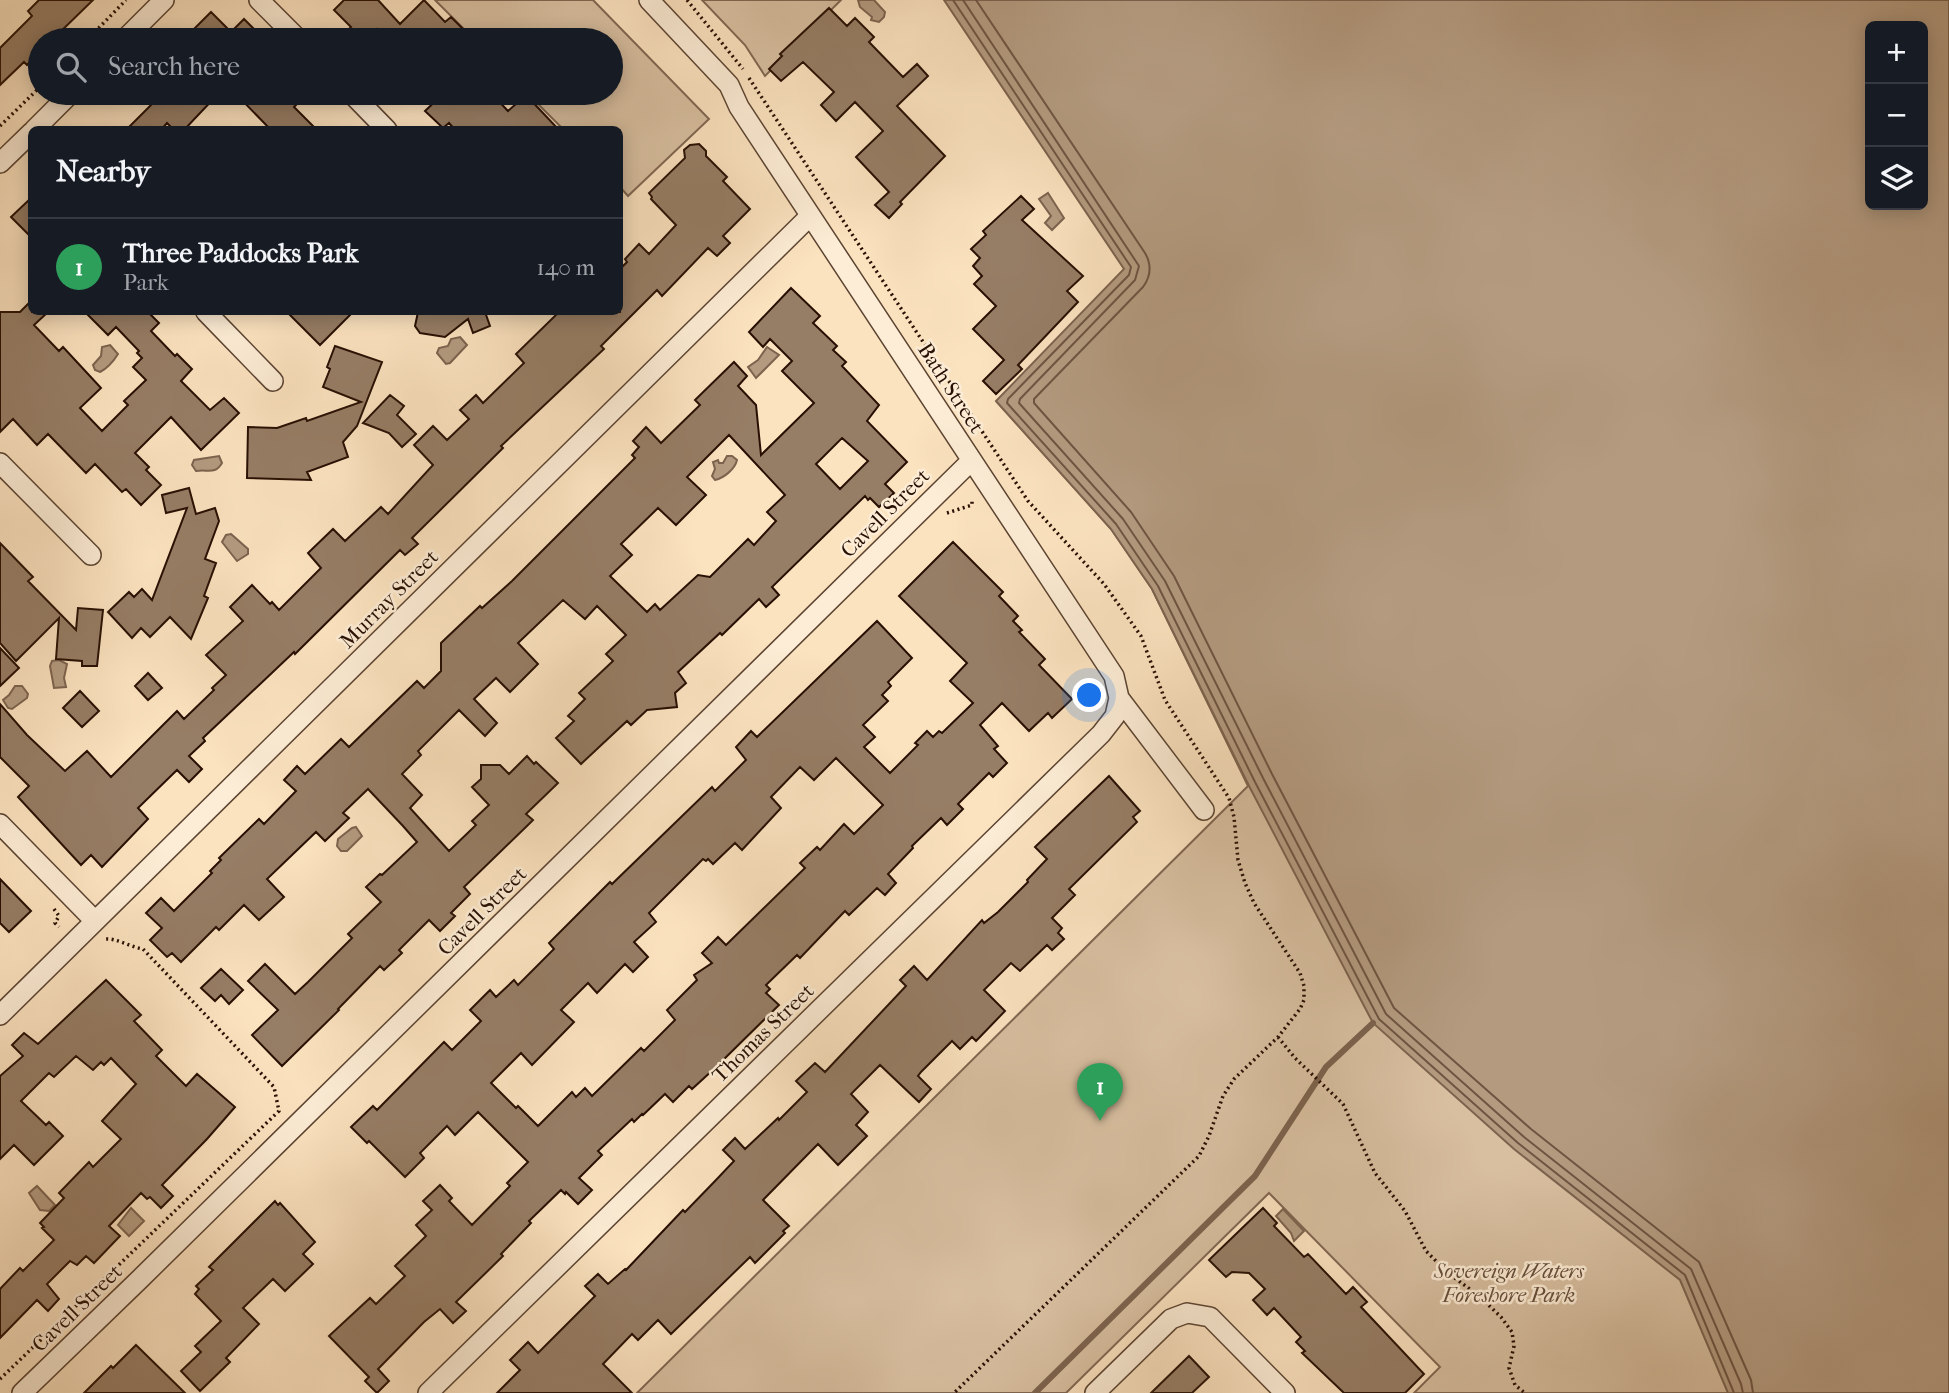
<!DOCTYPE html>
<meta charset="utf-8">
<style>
:root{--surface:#171b24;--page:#20242c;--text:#f1f3f6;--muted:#9ea1a6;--line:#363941;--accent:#c59692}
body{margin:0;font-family:"IM FELL French Canon",serif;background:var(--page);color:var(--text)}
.controls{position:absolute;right:21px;top:21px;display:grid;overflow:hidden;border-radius:10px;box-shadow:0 4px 18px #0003}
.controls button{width:63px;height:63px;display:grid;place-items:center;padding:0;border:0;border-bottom:2px solid var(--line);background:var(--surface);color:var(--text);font:35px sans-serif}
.you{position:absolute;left:1090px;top:696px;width:24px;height:24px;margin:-18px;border:5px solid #fff;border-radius:50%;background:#1a73e8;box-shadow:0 0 0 10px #1a73e833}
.badge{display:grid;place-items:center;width:46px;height:46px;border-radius:50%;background:var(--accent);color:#fff;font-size:23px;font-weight:700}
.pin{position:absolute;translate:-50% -58px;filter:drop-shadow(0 2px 4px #0008)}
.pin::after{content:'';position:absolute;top:37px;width:24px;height:21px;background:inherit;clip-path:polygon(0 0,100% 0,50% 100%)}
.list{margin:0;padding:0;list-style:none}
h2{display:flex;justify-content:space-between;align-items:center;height:91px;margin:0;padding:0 28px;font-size:30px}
h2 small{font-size:23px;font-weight:400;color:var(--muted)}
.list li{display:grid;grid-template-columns:46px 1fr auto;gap:21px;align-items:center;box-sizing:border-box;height:98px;padding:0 28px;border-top:2px solid var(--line)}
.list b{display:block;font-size:26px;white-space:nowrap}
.list p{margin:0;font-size:23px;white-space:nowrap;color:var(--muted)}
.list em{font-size:23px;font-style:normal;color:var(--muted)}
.icon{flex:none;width:38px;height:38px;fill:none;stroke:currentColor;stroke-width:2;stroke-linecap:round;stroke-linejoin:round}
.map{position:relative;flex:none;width:1949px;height:1393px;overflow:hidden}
.search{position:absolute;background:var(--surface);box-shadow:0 4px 18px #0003;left:28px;top:28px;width:595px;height:77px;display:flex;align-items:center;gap:18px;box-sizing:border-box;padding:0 24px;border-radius:38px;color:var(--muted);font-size:26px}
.panel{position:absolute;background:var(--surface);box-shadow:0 4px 18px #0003;left:28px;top:126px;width:595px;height:189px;border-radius:10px}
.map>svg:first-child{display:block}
.green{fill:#d8bfa0;stroke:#806752;stroke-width:2}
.water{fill:#b49b80;stroke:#7c634e;stroke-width:2;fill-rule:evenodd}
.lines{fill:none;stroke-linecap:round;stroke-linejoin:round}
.shore{stroke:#6e5542;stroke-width:2}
.stream{stroke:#7c634e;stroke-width:6}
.building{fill:#967d65;stroke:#270f03;stroke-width:2;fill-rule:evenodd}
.street-casing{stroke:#5c4432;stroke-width:22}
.path{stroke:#270f03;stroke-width:3.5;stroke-dasharray:2 3.5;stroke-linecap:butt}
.street{stroke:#fdedd6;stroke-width:19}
.labels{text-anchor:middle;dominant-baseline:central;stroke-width:5;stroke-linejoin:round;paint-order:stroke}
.street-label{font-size:21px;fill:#270f03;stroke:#fdedd6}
.park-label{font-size:21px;font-style:italic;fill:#654d3a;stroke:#fdedd6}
</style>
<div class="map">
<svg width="1949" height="1393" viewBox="0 0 1949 1393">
<rect width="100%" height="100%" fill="#fce3c0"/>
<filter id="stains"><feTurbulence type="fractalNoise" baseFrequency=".00286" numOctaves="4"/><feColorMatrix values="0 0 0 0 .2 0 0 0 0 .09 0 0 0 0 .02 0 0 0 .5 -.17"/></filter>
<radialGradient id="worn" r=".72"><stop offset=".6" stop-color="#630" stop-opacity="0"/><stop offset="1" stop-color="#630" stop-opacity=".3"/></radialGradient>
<path class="green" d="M435,0H593L709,119L628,196L620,187V130L563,129L527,93H611V40H475Z
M702,0H841L765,76L745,45Z
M996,401L1949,1393H1414L1440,1367L1269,1193L1066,1393H637L1248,786L1152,589L1111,529Z"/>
<path class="water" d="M858,0H874L885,12L884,17L879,22L871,20L872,17L860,7Z
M944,0H1949V1393H1728L1680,1280L1514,1149L1373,1023L1249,786L1152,589L1111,529L996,401L1124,269ZM1870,26H1923V205H1870Z
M1048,193L1064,218L1052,230L1045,223L1051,216L1039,199Z
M460,337L467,345L450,363L446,364L437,353L439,348L448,346L451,339Z
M110,345L118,354C113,362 108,368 100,372L95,370L93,365L101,356L102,347Z
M767,347L779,355L756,378L748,367L758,360Z
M219,456L222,463C215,475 208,469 196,471L192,465L194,460Z
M727,456H732L737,460C735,469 724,478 715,480L712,476L715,469L713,462L718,460L719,463H723Z
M231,534L248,549V554L237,561L222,542L226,535Z
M59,660L67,664L64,678L66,687L54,688L50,666L52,661Z
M15,686H22L28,694L27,698L12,709L8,708L3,700L9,695Z
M356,827L362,836L347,851H341L337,846L338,839L352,828Z
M37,1186L55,1205L49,1211L40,1210L29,1193Z
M131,1208L144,1221L129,1236L118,1225Z
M1283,1209L1304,1231L1294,1241L1291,1233L1276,1216Z"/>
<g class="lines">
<path class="shore" d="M953,0L1131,267L1129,275L1008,399L1007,403L1116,524L1158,586L1255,782L1379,1019L1518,1143L1685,1275L1734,1393
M963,0L1139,266L1135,280L1020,399L1019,403L1123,519L1165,581L1263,778L1386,1014L1524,1137L1691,1269L1741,1384L1743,1393
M976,0L1145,253C1152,265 1151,276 1143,287L1034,399V403L1131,512L1174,576L1272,774L1394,1008L1531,1129L1699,1262L1751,1380L1753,1393"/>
<path class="stream" d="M1035,1393L1255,1176L1326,1067L1373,1023"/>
</g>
<path class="building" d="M39,0H93L52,40H40V52L27,65L24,62L0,85V48L32,16L28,11Z
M344,0H378L400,24L424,0L445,22L451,17L462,28L456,33L463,40H383L386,38L377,29L366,40H356L347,31L351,27L334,10Z
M829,8L847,26L855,18L874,37L869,42L903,77L917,64L928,76L897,106L945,156L900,202L902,204L889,218L875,205L889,192L856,157L883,131L855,102L836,121L821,105L834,92L803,62L781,81L769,69L782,56L780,54Z
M211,12L231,32L244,19L265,40H183Z
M163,93H182L190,101L199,93H219L184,130H174L167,123L161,130H126Z
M235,93H292L300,101L294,107L317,130H271Z
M444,93H491L508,111L526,95L559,130H455L449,123L443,128L425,111Z
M699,144L706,151V156L727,177L723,181L750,209L723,236L730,243L717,256L708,248L662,296L657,290L601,346L604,349L501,446L503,448L412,538L418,544L405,555L400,550L295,654L294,652L203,738L205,741L189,756L202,769L189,782L177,770L138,808L148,819L102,867L91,855L81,865L18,797L29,786L0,757V704L27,735L65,771L87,751L111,777L177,711L184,719L214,690L212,688L226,675L206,655L243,621L230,607L252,585L270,604L272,602L279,610L321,568L308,553L333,529L345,541L381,507L388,514L433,465L414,445L433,426L447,440L469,419L460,410L476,395L483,403L524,363L516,354L559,312H620V269L627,262L625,259L639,244L649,254L676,225L651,199L652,197L649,193L685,158L684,150L690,145Z
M1021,196L1034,209L1022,220L1083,276L1067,291L1078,302L1018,365L1022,369L996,394L983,381L1004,360L973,329L996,306L974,284L982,276L973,266L980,258L971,249L986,235L983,231Z
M32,197V238L11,217Z
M791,288L820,316L813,323L837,346L833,350L846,362L842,366L879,405L867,421L907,462L885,484L894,493L879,507L870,498L868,500L865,496L772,587L779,595L766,607L759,599L722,635L720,633L678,672L686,683L675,693L677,707L647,710L631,725L627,721L581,764L556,738L574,721L568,716L585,699L579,693L613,661L606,654L626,635L597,606L585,619L563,600L518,643L538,664L510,692L496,678L474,699L497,723L485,736L459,710L418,751L421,755L402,774L422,795L410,808L449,851L476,825L472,821L489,805L472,787L481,779V765H500L509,774L527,756L534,764L536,762L558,783L526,814L533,820L529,824L464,887L470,894L451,913L455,916L440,931L429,920L399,950L402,953L384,970L380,966L338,1009L339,1010L282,1066L252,1035L278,1010L248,981L265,964L295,994L308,982L352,938L348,934L381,902L366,887L380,874L382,875L417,842L403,826L368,789L343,813L349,818L325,841L316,832L267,879L284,897L259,920L244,905L219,930L216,927L181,962L172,953L167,957L150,940L162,928L146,913L161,898L174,911L212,873L210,871L221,860L219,858L259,819L264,824L296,791L284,780L297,766L305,774L341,739L349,747L417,681L424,688L441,671V643L480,606L482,608L512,581L635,458L632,455L639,447L633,441L646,427L661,443L700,405L695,400L734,362L747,376L738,386L756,405L761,455L814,403L782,371L792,361L770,339L763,347L749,332ZM729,435L785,495L767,512L776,521L754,545L748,539L710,577L698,575L660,610L655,604L647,612L610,576L632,555L621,544L658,508L676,525L706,495L687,477ZM842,438L868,461L840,489L816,464Z
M32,300V312H48L34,325L59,351L63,347L101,388L80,408L102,431L128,405L124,401L146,380L133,367L142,358L137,353L139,351L116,327L108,335L85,312H148L159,323L151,331L175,356L177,354L192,369L181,381L210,410L224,398L239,413L201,450L171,417L135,453L149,467L146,470L161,485L141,505L126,489L122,492L95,464L86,473L48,434L37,445L13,419L0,432V312H20Z
M287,312H353L320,345Z
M418,312H485L490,326L473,333L468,319L445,337L420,333L415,326Z
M335,346L382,362L357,426L343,442L348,457L307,472L311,480L247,478L248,427L277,428L306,418L307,421L361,402L323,387L330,369L327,367Z
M390,395L404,406L397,415L416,434L402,447L389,433L363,423Z
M189,488L196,514L215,508L219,521L205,559L216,563L204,596L208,598L191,639L170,617L150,637L141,628L132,638L108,612L129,592L134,597L142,589L152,600L187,508L166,513L162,495Z
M953,542L1003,592L999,596L1018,616L1013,621L1022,630L1019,632L1045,659L1039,665L1072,699L1052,718L1048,713L1029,731L1002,703L980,725L998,746L994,749L1007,763L993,777L989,773L958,804L963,809L947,825L941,818L912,846L913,848L888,874L896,883L885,895L877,888L849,915L845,911L800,958L797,955L766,985L770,989L766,993L779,1005L715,1068L692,1089L689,1086L673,1102L665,1094L643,1115L642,1114L634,1122L632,1119L598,1151L602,1155L579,1178L592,1190L578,1204L566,1192L565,1194L561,1190L529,1221L531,1223L501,1254L503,1256L456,1302L466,1311L453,1323L440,1309L424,1322L378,1369L389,1381L377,1393L365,1381L369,1377L329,1336L370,1298L376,1304L405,1276L395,1266L426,1236L416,1225L432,1210L423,1201L440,1185L452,1198L449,1201L472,1225L510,1186L507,1183L528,1162L478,1112L455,1135L447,1126L420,1153L424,1158L405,1177L369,1141L367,1143L351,1127L373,1106L377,1110L444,1042L452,1050L481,1021L470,1010L490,990L496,997L514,980L518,985L554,949L549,943L610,882L612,884L712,787L715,791L746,760L736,747L751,731L757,737L877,621L912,658L888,682L891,686L882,695L888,701L863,725L875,737L864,747L890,773L918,745L915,743L927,731L933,737L939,731L942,733L973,703L950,681L967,663L899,596ZM836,758L883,805L854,834L844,824L820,850L817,847L800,863L805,868L726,945L718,937L702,953L712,963L694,975L697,980L667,1010L675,1020L644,1051L641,1048L592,1096L585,1088L576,1097L572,1092L538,1126L518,1106L516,1108L491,1083L521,1053L532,1065L574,1022L561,1010L588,983L597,993L625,964L633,972L648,957L634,942L656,922L649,913L703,859L706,861L708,859L713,864L735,843L742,850L781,808L771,797L800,767L814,780Z
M0,543L33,577L28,581L76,630L78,608L103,610L97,666H82V661L56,659L59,618L16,661L0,643Z
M0,648L19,668L0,686Z
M148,673L162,688L148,700L135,686Z
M80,691L99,711L82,727L63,708Z
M1109,776L1140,811L1133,817L1137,822L1069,889L1075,895L1052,918L1062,928L1058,933L1064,939L1052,950L1047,945L1020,971L1011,963L984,990L1005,1011L976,1041L972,1037L960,1049L952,1041L921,1072L918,1076L931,1089L919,1102L880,1065L851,1094L868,1112L856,1125L867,1136L838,1165L818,1144L763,1200L789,1226L783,1231L785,1233L755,1263L750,1257L671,1334L658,1320L638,1340L632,1334L603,1364L632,1393H497L520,1370L510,1360L528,1342L538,1353L595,1296L585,1286L598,1274L608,1284L625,1269L626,1270L683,1210L685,1212L716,1180L734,1161L723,1150L735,1138L745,1149L778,1118L779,1120L807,1092L796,1081L815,1063L825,1072L906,986L900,980L914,966L927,980L982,920L984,923L998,912L1028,882L1027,880L1047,859L1035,847Z
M0,879L31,911L9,932L0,923Z
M221,969L243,990L229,1004L221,995L215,1001L201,988Z
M106,980L141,1015L134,1021L162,1050L156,1056L186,1086L197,1074L235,1107L207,1139L162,1185L173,1196L161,1208L150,1197L147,1199L141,1193L109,1226L120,1236L94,1263L86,1256L77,1265L70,1261L47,1284L59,1299L48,1311L37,1300L0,1338V1289L20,1268L23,1271L54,1240L42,1228L44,1227L40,1223L64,1198L59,1193L89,1162L93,1167L121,1139L102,1121L136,1084L111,1058L104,1065L101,1062L93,1070L76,1056L54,1077L49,1073L21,1101L46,1125L49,1122L63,1136L34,1165L14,1145L0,1159V1076L23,1056L12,1045L24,1033L38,1044Z
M275,1201L278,1205L280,1203L315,1242L303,1254L313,1264L285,1291L273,1279L243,1308L259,1324L226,1358L230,1362L200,1391L181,1371L201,1352L195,1346L221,1321L195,1294L199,1289L196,1286L213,1270L209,1267Z
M1263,1208L1277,1223L1274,1226L1304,1257L1308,1254L1346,1294L1353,1287L1367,1302L1361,1307L1424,1374L1405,1393H1344L1302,1353L1305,1351L1296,1342L1301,1337L1274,1308L1267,1315L1253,1300L1265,1289L1249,1273L1232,1272L1226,1277L1209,1260Z
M136,1345L185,1393H84L111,1366L113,1368Z
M1189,1356L1209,1377L1192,1393H1151Z"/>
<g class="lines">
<defs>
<path id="street" d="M259,0L299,40
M649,0L729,85L739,107L1114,676L1119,698L1204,810
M124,40L164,0
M351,93L387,130
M34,130L71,93
M0,163L32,132
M206,312L273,381
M0,463L91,555
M0,824L95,921
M0,1015L810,216
M22,1393L140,1279L971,461
M428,1393L1101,734L1115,716L1119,698
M1095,1393L1171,1319L1187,1313L1210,1317L1285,1393"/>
</defs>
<use href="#street" class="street-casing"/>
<path class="path" d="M687,0L743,69
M87,40L126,0
M749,78L1028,501L1104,584L1141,636L1165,700L1229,798L1234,817L1238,860L1245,883L1254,903L1300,973L1304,986V1000L1300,1009L1278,1037L1234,1079L1223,1096L1209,1136L1199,1156L954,1393
M0,126L40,87
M947,513L972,505V499
M54,909L59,916L55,923L59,927
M1278,1037L1295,1058L1343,1104L1375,1173L1405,1211L1426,1251L1448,1273L1478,1295L1501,1317L1512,1332L1514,1346L1509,1368L1515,1385L1525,1393
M0,1379L279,1111L274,1087L143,949C130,947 117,938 105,939"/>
<use href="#street" class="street"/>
</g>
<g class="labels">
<g class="street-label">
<text transform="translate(951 388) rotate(57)">Bath Street</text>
<text transform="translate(885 513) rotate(-45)">Cavell Street</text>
<text transform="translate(389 599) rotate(-45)">Murray Street</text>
<text transform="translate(482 911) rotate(-45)">Cavell Street</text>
<text transform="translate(763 1033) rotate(-44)">Thomas Street</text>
<text transform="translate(77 1308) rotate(-44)">Cavell Street</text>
</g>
<g class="park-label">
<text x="1509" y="1271">Sovereign Waters<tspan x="1509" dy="24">Foreshore Park</tspan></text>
</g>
</g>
<rect width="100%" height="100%" filter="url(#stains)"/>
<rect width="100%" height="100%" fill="url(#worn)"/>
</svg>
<div class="controls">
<button>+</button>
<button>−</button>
<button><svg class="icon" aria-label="layers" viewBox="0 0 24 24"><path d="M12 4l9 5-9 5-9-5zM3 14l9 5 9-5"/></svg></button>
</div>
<div class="you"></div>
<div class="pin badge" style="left:1100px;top:1121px;background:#2e9e5b">1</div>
<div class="search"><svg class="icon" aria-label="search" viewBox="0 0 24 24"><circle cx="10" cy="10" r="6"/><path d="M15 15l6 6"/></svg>Search here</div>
<section class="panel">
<h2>Nearby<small></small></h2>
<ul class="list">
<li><span class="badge" style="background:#2e9e5b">1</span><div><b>Three Paddocks Park</b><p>Park</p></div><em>140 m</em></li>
</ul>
</section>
</div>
